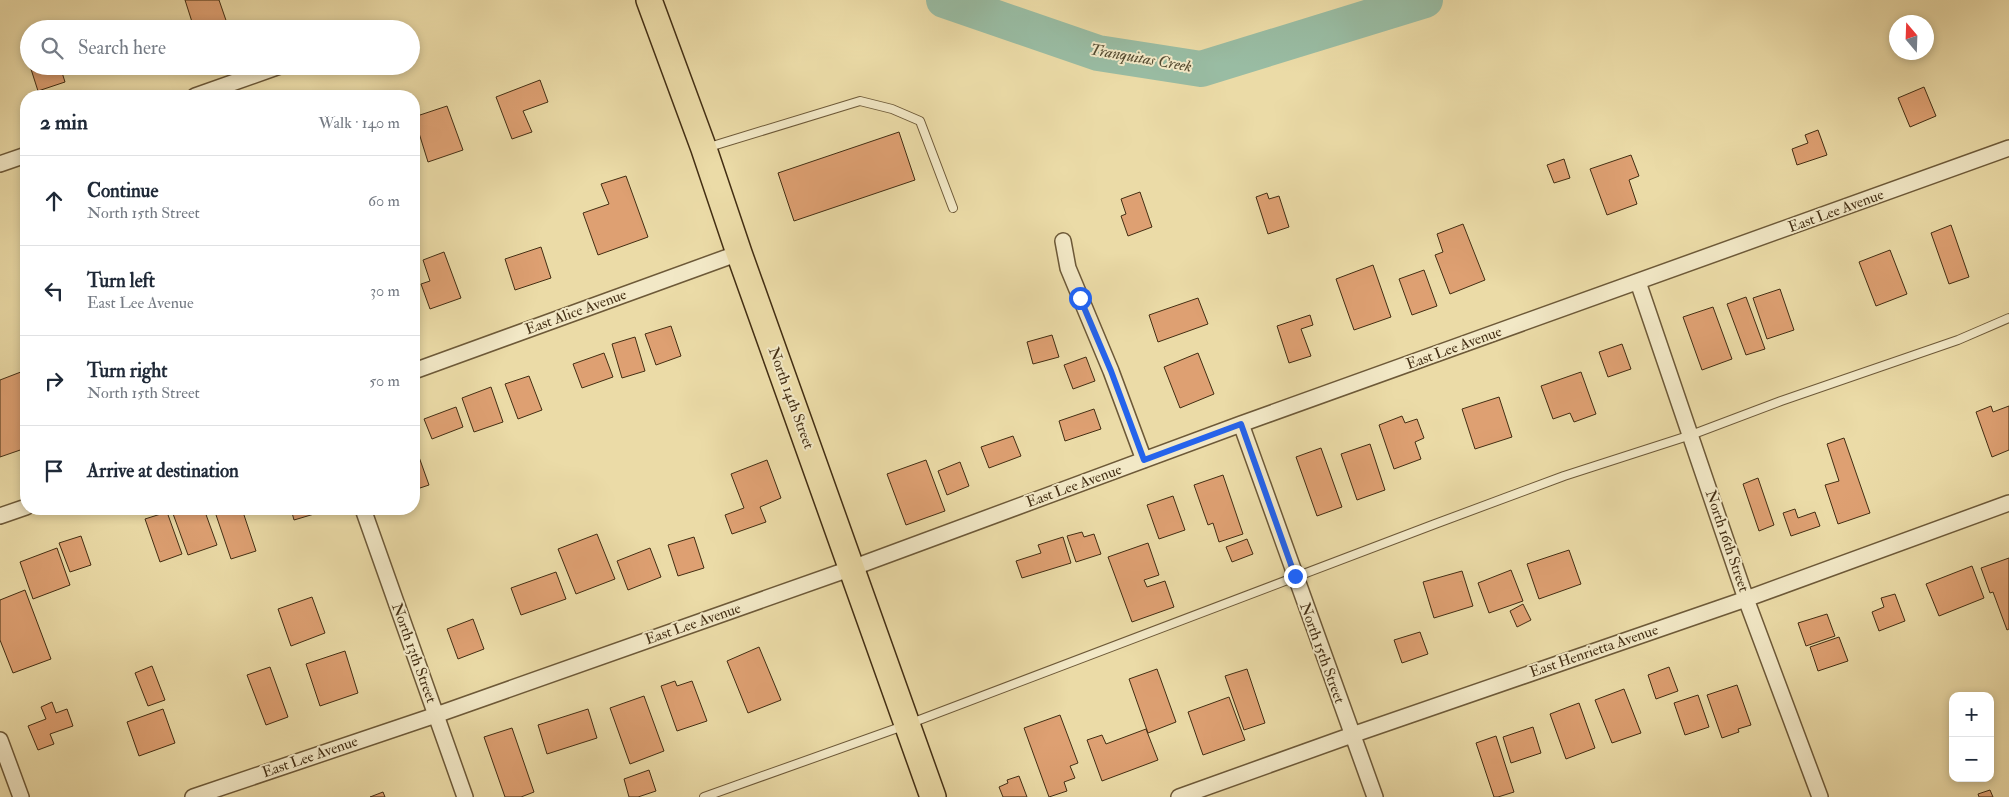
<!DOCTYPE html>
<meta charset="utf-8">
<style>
:root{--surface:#fff;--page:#f2f2f3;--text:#1f2937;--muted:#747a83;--line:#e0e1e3}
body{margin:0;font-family:"IM FELL Double Pica",serif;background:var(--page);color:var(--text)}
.controls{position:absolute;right:15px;bottom:15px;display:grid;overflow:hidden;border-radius:10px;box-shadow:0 2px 8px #0003}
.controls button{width:45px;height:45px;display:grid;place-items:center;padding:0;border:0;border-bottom:1px solid var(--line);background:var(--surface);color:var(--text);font:25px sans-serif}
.compass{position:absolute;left:1889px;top:15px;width:45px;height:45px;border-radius:50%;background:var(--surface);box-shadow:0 2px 8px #0003;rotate:341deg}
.stop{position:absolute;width:15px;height:15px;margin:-11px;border:4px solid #2563eb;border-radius:50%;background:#fff}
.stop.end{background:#2563eb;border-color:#fff;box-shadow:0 1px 5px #0008}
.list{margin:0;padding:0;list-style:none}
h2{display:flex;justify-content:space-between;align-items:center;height:65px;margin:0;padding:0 20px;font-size:21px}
h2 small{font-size:16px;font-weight:400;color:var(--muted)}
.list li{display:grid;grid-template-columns:32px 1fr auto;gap:15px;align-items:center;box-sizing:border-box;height:90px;padding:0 20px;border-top:1px solid var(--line)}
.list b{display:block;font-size:19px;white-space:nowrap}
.list p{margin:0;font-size:16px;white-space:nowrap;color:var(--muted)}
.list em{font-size:16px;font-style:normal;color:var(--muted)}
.icon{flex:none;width:28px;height:28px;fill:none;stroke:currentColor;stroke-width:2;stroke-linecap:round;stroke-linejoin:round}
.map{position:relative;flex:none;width:2009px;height:797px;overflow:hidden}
.search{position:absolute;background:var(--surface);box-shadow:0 2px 8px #0003;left:20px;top:20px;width:400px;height:55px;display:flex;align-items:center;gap:12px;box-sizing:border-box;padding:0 18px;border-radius:28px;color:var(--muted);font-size:19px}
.panel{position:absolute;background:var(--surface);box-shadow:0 2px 8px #0003;left:20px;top:90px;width:400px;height:425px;border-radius:20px}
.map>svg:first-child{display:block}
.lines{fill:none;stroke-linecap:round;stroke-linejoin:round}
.river{stroke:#99bca3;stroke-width:36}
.building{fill:#dea072;stroke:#432e13}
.service-casing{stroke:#6d5938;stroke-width:10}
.minor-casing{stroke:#6d5938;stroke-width:18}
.primary-casing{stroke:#432e13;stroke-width:28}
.service{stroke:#f2e8c6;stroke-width:8}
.minor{stroke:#f2e8c6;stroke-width:15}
.primary{stroke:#ebdba7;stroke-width:25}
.route{stroke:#2563eb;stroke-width:6}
.labels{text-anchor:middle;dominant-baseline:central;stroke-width:4;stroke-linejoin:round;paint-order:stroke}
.street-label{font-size:15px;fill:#432e13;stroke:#f2e8c6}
.water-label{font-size:16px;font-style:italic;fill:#544a30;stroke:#f2e8c6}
</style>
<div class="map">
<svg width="2009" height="797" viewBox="0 0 2009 797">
<rect width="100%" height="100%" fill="#ebdba7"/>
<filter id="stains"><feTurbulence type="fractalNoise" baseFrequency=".004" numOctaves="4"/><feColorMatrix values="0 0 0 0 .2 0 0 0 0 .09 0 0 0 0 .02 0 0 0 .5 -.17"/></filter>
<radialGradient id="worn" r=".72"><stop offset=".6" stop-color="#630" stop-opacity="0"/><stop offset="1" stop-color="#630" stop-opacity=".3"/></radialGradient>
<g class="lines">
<path class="river" d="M944,0L1098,53L1201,69L1425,0"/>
</g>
<path class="building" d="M185,0H219L229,29H207L205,21L193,25Z
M30,66H60L65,82L38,91Z
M106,66H118L108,70Z
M540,80L548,102L523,111L532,132L512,139L496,97Z
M1924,87L1936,116L1910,127L1898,98Z
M447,106L463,150L428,162L414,117Z
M1818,130L1827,155L1797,165L1792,149L1808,143L1805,135Z
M899,132L915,180L794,221L778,173Z
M1631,155L1639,176L1629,180L1637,204L1607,215L1590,169Z
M1564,159L1570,178L1554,183L1547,165Z
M626,176L648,237L598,255L583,213L609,204L601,184Z
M1140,192L1152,227L1128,236L1121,216L1126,214L1121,199Z
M1267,193L1269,199L1279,196L1289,227L1268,234L1256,197Z
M1463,224L1485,280L1450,294L1435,255L1443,252L1437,234Z
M1951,225L1969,277L1949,284L1931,233Z
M541,247L551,278L515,290L505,259Z
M1890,250L1907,294L1876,306L1859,262Z
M444,252L461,298L430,309L421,284L430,281L423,260Z
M1373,265L1391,317L1354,330L1336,279Z
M1424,270L1437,306L1412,315L1399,279Z
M1780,289L1794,330L1767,339L1753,298Z
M1746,297L1765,349L1746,355L1727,304Z
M1198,298L1208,324L1158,342L1149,315Z
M1713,307L1732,359L1702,370L1683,317Z
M1310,315L1313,325L1301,329L1311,356L1289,363L1277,326Z
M671,326L681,356L656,365L645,334Z
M1052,335L1059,357L1033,364L1027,342Z
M635,337L645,371L622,378L612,344Z
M1622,344L1631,369L1608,377L1599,352Z
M604,353L613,377L582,388L573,364Z
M1198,353L1214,394L1180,408L1164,367Z
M1086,357L1095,381L1073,389L1064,365Z
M26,370V448L0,457V380Z
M1581,372L1596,414L1574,422L1570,413L1553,419L1541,386Z
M529,376L542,410L518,419L505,384Z
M491,387L503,422L474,432L462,398Z
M1499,397L1512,437L1475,449L1462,409Z
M1991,406L1993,412L2009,406V450L1992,457L1976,412Z
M456,407L463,427L432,439L424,419Z
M1094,409L1101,429L1065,441L1059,421Z
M1402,416L1405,423L1417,419L1424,438L1415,442L1421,459L1394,469L1379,425Z
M1013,436L1021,456L989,468L981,447Z
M1844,438L1870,513L1838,524L1825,485L1839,481L1827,444Z
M414,443L429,485L414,490Z
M1370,444L1385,490L1357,500L1341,454Z
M1321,448L1342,507L1317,516L1296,457Z
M767,460L781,498L760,507L766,522L732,534L725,515L744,508L731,474Z
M926,460L945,511L906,525L887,474Z
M960,462L969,486L947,495L938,471Z
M1223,475L1243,534L1219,542L1213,523L1208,525L1194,485Z
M1758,478L1774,525L1759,531L1743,484Z
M1173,496L1185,530L1159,539L1147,505Z
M177,509H204L217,545L188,555L172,511Z
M214,509H242L256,551L231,559Z
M291,509H331L294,520Z
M1795,509L1798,518L1815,512L1820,526L1791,536L1783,513Z
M167,512L182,554L160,562L145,519Z
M1082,532L1084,537L1094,534L1101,554L1076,562L1067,536Z
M597,534L615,579L576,594L558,549Z
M81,536L91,565L70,572L59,543Z
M694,537L704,568L678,576L668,545Z
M1063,537L1071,563L1022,578L1016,561L1041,553L1038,545Z
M1247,539L1253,554L1232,562L1226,547Z
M1148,543L1159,575L1144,580L1147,587L1165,581L1174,607L1132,622L1108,557Z
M57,548L70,585L33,599L20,562Z
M650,548L661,577L628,590L617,561Z
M1569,550L1581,584L1539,599L1527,564Z
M2009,558V629L2007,630L1993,592L1990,593L1981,568Z
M1972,566L1984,598L1939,616L1926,584Z
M1511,570L1523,601L1489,613L1478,583Z
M1462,571L1473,606L1434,618L1423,582Z
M556,572L566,599L521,615L511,588Z
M25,590L51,659L13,673L0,640V600Z
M1895,594L1905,621L1879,631L1872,612L1884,607L1881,598Z
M312,597L325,633L291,646L278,609Z
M1523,604L1531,620L1517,627L1510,611Z
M1827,614L1835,636L1806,646L1798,623Z
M473,619L484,649L458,659L447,629Z
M1420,632L1428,654L1402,663L1394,640Z
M1839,637L1848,661L1818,671L1810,647Z
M759,647L781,700L748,713L727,661Z
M345,651L358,693L320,706L306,664Z
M152,666L165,700L148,706L135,673Z
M270,667L288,717L266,725L247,675Z
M1669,667L1678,691L1656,699L1648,675Z
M1157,669L1176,722L1148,733L1129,679Z
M1247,669L1265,723L1244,730L1225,676Z
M675,681L677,686L692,681L707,721L677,731L661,686Z
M1737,685L1751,725L1738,729L1739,732L1722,738L1707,695Z
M1624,689L1641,733L1612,743L1595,700Z
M1698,695L1709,727L1685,735L1674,703Z
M644,696L664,751L630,764L610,708Z
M1229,697L1245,740L1203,755L1188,712Z
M52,702L56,713L67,709L73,726L50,734L54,744L38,750L28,726L46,719L41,707Z
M1579,703L1595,748L1566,759L1550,714Z
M163,709L175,743L139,756L127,722Z
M588,709L597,738L547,754L538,725Z
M1060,715L1078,763L1070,766L1075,778L1064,782L1067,791L1049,797L1024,728Z
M1533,727L1541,753L1511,763L1503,737Z
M512,728L534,792L521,797H505L484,737Z
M1146,729L1158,760L1102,781L1087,740L1102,735L1106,744Z
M1496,736L1514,792L1498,797H1494L1476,743Z
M649,770L656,791L638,797H629L624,779Z
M1019,776L1027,797H1003L999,787L1008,783L1007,780Z
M1990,790L1993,797H1979L1978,794Z
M383,792L385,797H370Z"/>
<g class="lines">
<defs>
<path id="service" d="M706,148L860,101L892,109L920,121L953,208
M704,797L906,725L1435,524L1564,476L1691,435L1781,401L1958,340L2009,318"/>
<path id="minor" d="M195,96L280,66
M0,164L26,155
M1063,241L1068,268L1111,371L1144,460
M1638,282L1746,599L1820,797
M414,371L739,253
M1241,424L1375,797
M363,509L465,797
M0,516L26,507
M0,740L21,797
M193,797L436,715L852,568L1241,424L2009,148
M1179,797L1352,735L1746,599L2009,503"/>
<path id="primary" d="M649,0L704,149L739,253L933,797"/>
</defs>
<use href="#service" class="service-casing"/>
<use href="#minor" class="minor-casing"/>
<use href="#primary" class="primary-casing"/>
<use href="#service" class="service"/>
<use href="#minor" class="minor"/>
<use href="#primary" class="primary"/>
</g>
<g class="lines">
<path class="route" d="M1080,298L1111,371L1144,460L1241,424L1295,576"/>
</g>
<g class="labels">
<g class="street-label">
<text transform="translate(1836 211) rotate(-20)">East Lee Avenue</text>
<text transform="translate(576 312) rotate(-20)">East Alice Avenue</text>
<text transform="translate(1454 348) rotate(-20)">East Lee Avenue</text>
<text transform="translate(791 398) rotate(70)">North 14th Street</text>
<text transform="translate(1074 486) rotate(-20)">East Lee Avenue</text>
<text transform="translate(1727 541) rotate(71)">North 16th Street</text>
<text transform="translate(693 624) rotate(-19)">East Lee Avenue</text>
<text transform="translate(1594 651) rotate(-19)">East Henrietta Avenue</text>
<text transform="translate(414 653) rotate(70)">North 13th Street</text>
<text transform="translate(1322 653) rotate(70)">North 15th Street</text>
<text transform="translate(310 757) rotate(-19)">East Lee Avenue</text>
</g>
<g class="water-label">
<text transform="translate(1141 58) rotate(10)">Tranquitas Creek</text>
</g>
</g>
<rect width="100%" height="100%" filter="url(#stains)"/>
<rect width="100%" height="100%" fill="url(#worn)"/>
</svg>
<div class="controls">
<button>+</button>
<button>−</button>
</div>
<svg class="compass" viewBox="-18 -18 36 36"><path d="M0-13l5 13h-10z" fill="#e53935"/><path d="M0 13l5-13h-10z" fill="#747a83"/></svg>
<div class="stop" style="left:1080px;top:298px"></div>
<div class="stop end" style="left:1295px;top:576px"></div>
<div class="search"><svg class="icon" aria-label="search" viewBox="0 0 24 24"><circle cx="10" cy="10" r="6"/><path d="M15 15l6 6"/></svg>Search here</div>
<section class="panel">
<h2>2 min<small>Walk · 140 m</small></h2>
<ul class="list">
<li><svg class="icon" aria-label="ahead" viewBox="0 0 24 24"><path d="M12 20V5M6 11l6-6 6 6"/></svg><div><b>Continue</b><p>North 15th Street</p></div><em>60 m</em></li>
<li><svg class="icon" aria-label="left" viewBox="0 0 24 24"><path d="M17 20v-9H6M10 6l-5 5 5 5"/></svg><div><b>Turn left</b><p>East Lee Avenue</p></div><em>30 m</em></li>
<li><svg class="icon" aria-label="right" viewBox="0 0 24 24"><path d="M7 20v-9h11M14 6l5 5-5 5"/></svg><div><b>Turn right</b><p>North 15th Street</p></div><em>50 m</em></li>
<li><svg class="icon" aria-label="arrive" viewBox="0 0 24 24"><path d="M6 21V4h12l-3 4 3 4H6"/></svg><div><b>Arrive at destination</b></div></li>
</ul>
</section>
</div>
